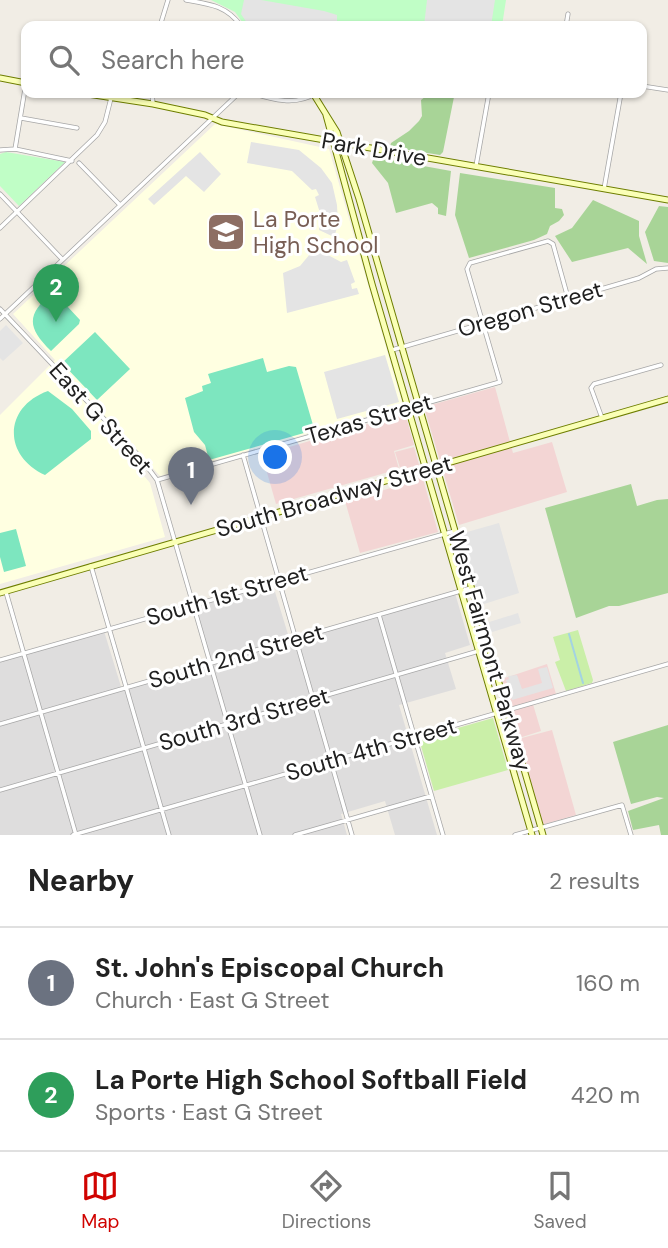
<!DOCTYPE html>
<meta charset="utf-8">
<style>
:root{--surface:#fff;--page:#f6f6f6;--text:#222;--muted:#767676;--line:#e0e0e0;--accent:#d00300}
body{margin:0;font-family:"DM Sans",sans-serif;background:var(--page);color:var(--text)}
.you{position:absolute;left:276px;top:458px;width:24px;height:24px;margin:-18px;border:5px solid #fff;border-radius:50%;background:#1a73e8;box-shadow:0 0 0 10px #1a73e833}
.badge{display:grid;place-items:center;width:46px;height:46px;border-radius:50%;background:var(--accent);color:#fff;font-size:23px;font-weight:700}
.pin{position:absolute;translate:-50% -58px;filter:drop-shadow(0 2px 4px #0008)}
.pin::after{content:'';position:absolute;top:37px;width:24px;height:21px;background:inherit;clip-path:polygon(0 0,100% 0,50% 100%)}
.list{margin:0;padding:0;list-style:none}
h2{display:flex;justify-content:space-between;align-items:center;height:91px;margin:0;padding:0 28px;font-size:30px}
h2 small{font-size:23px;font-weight:400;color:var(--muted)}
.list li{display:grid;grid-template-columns:46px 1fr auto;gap:21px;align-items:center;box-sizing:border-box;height:112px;padding:0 28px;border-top:2px solid var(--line)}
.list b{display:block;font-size:26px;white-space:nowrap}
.list p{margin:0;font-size:23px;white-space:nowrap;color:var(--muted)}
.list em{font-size:23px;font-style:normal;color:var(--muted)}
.icon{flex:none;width:38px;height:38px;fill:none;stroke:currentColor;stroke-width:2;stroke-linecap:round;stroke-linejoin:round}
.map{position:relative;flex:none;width:668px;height:835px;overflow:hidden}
.search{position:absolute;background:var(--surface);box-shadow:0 2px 5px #0004;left:21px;right:21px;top:21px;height:77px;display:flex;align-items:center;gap:18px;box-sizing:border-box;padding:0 24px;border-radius:14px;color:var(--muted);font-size:26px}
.sheet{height:315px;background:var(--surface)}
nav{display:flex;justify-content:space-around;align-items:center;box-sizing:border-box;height:98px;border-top:2px solid var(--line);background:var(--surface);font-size:19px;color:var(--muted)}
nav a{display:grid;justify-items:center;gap:4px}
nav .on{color:var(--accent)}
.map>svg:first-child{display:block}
.residential{fill:#dedddd}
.commercial{fill:#f3d5d4}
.education{fill:#ffffe1}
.grass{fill:#caefa8}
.forest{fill:#a8d497}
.park{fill:#c0fec6}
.pitch{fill:#7de6bf}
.parking{fill:#e4e4e4}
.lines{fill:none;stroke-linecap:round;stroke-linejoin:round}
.stream{stroke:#a3d3e2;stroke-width:2}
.street-casing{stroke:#a7a7a7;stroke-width:5}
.secondary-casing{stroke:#6e7e00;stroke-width:7}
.street{stroke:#fff;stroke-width:3.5}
.secondary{stroke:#faffb6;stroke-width:5}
.labels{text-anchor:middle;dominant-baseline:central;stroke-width:6;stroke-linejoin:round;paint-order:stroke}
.street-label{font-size:23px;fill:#202020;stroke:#fff}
.education-label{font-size:23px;fill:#785e54;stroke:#fff;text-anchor:start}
</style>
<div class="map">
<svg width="668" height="835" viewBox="0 0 668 835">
<rect width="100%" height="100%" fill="#f1ede5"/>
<path class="residential" d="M272,582L290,641L455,593L470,645L445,653L456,689L399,705L437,835H395L385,801L341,814L347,835H0V662L104,631L122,690L211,665L194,604Z"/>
<path class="commercial" d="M495,387L513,453L552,442L567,492L459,525L424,407Z
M405,413L414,445L394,451L399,469L276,504L262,455Z
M414,447L438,532L360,553L345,501L405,484L395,452Z
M547,664L556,694L532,701L541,731L519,738L502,679Z
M552,730L576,815L542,825L518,739Z"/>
<path class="education" d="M215,124L329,149L403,406L160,476L132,445H118L150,483L165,537L0,584V415L55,360L13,314Z"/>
<path class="grass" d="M578,630L593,680L592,683L566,691L555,662L560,660L553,637Z
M493,718L508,770L434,791L419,739Z"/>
<path class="forest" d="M430,93H443L454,97L443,152L440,155L390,147L391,143L409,131L419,121L422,116L421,100Z
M374,157L451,171L446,216L438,214V208L432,203L396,213L388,183L372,163Z
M460,173L555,188V208L562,209L564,215L559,221L550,226L547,234L534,240L469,258L455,215Z
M593,200L639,221V236L647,264L628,248L572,262L555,236L572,228Z
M659,206L668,207V263L654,261L645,232Z
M631,484L637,506L657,500L668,499V593L619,606H609L576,618L545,508Z
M668,725V835H661L659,825L633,830L628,811L664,798L657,797L631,804L613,742Z"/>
<path class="park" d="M211,0H506L502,26H245L235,12Z
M6,152L65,162L19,206L0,186V154Z"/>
<path class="pitch" d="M53,291L80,320L79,324L51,351C26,326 27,315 53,291Z
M95,332L130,369L97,400L62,363Z
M263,358L267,372L289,366L296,367L313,425L310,426L311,431L209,460L205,445L194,432L185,398L203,391L202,386L211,383L208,374Z
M48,391L72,409L91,431V439L45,475C3,456 3,407 48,391Z
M16,529L26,566L4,572L0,557V533Z"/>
<path class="parking" d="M244,0H261L324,11L337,15V26H249L241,14Z
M427,0H495L491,26H424Z
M251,142L299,150L321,168L332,183L337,205L338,225L334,237L319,230L320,213L315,197L319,195L316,189L312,190L292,171L247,163Z
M200,152L221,174L204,192L186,176L154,205L148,199Z
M315,248L341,262L347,260L355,282L351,284L352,289L357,288L359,294L287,313L283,273L300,266Z
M6,325L23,343L3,361L0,358V331Z
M385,355L399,402L337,419L324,372Z
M499,523L519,593L481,605L460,534Z
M518,613L521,623L489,633L486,623Z
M547,667L553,688L512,700L506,680L509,679L508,676L517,675L522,689L542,683L538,669Z"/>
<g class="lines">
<path class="stream" d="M569,634L583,683"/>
<defs>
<path id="street" d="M186,0C210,4 227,6 241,26
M628,24L629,26
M160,26L168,0
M566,26L568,14
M642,86L668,90
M152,93L153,104
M252,93C272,100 297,106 316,93
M406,93L416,95L420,93
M21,118L77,128
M15,149L26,83
M0,150L15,149L72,161
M79,163L120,205
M476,166L489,93
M604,189L621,93
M0,194L62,259
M0,228L97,135L105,122L111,98
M0,309L140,457L157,480L260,835
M0,319L239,93
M392,350L639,278L656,269L668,268
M602,418L591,388L594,384L661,365
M243,455L352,835
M157,480L500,382L467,269L470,263L548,241L553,244L568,298
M91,566L169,835
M6,592L76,835
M379,615L443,835
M0,660L455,531
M0,724L471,588
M0,790L489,648
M73,835L668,664
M295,835L431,796
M515,835L622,805L631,835"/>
<path id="secondary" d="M0,78L26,83
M81,93L153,104L205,115L222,122L668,200
M314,95L337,132L359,199L543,835
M326,115L372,284L532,835
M0,593L668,399"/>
</defs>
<use href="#street" class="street-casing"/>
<use href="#secondary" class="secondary-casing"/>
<use href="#street" class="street"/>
<use href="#secondary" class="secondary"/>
</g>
<defs>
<symbol id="school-square" viewBox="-11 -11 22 22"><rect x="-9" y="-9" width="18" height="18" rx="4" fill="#8d6e63" stroke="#fff"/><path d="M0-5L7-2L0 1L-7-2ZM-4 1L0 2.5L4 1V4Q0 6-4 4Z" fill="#fff"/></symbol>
</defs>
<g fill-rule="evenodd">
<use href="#school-square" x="204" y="210" width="44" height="44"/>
</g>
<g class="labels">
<g class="street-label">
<text transform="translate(374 149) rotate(10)">Park Drive</text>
<text transform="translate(530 309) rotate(-16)">Oregon Street</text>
<text transform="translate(101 418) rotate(48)">East G Street</text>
<text transform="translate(369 419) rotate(-16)">Texas Street</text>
<text transform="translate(334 496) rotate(-16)">South Broadway Street</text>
<text transform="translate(227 595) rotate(-16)">South 1st Street</text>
<text transform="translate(490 651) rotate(74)">West Fairmont Parkway</text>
<text transform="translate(236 656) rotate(-16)">South 2nd Street</text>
<text transform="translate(244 719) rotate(-16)">South 3rd Street</text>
<text transform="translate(371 749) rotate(-16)">South 4th Street</text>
</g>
<g class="education-label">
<text x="253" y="219">La Porte<tspan x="253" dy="26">High School</tspan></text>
</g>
</g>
</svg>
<div class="you"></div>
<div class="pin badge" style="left:191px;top:505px;background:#6b7280">1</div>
<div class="pin badge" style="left:56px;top:322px;background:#2e9e5b">2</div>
<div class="search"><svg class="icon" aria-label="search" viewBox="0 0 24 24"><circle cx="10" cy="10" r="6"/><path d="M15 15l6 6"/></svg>Search here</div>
</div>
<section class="sheet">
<h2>Nearby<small>2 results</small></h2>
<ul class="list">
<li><span class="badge" style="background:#6b7280">1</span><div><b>St. John's Episcopal Church</b><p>Church · East G Street</p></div><em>160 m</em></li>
<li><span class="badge" style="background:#2e9e5b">2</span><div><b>La Porte High School Softball Field</b><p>Sports · East G Street</p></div><em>420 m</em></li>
</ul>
</section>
<nav>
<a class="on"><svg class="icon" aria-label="map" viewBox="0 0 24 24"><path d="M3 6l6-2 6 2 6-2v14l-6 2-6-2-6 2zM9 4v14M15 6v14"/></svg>Map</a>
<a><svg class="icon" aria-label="directions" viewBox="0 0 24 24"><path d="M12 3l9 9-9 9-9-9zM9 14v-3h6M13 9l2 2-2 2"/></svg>Directions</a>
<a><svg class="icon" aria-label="saved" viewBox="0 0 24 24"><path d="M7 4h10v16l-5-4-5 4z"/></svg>Saved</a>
</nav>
